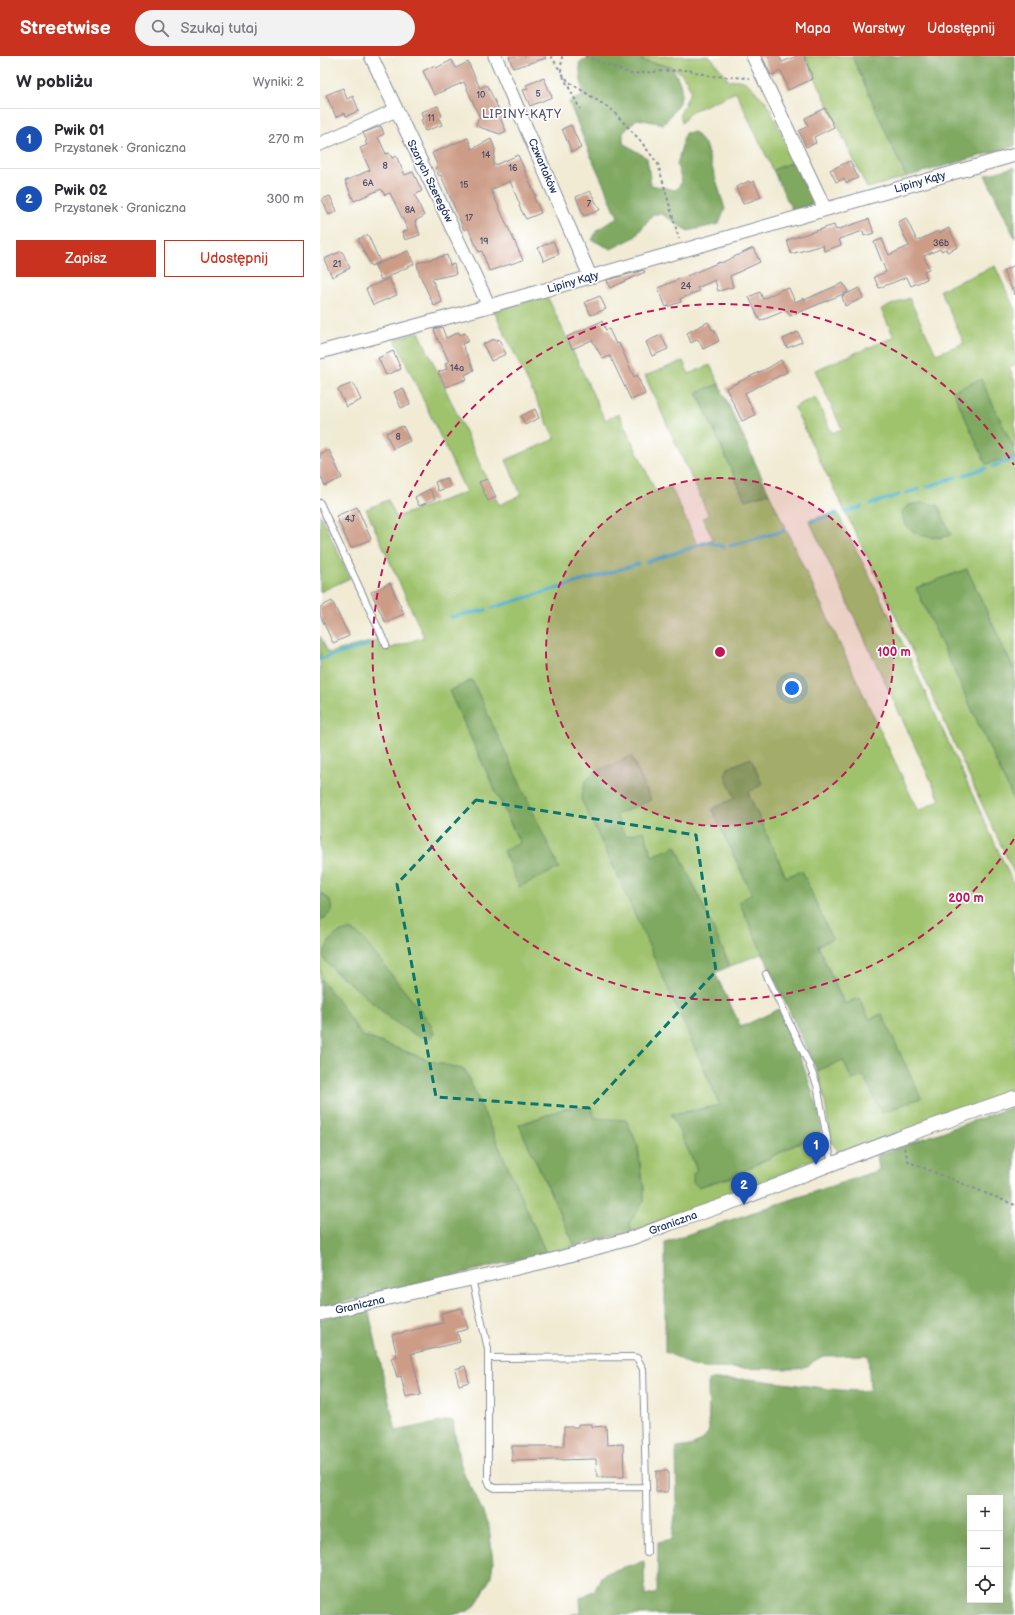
<!DOCTYPE html>
<html lang="pl">
<meta charset="utf-8">
<style>
:root{--surface:#fff;--page:#f2f2f3;--text:#2b2b33;--muted:#7c7c81;--line:#e1e1e2;--accent:#c8321e}
body{margin:0;font-family:"Balsamiq Sans",sans-serif;background:var(--page);color:var(--text)}
.controls{position:absolute;right:12px;bottom:12px;display:grid;overflow:hidden;border-radius:0px;box-shadow:0 4px 16px #0002}
.controls button{width:36px;height:36px;display:grid;place-items:center;padding:0;border:0;border-bottom:1px solid var(--line);background:var(--surface);color:var(--text);font:20px sans-serif}
.you{position:absolute;left:472px;top:632px;width:14px;height:14px;margin:-10px;border:3px solid #fff;border-radius:50%;background:#1a73e8;box-shadow:0 0 0 6px #1a73e833}
.badge{display:grid;place-items:center;width:26px;height:26px;border-radius:50%;background:var(--accent);color:#fff;font-size:13px;font-weight:700}
.pin{position:absolute;translate:-50% -33px;filter:drop-shadow(0 1px 2px #0008)}
.pin::after{content:'';position:absolute;top:21px;width:14px;height:12px;background:inherit;clip-path:polygon(0 0,100% 0,50% 100%)}
.list{margin:0;padding:0;list-style:none}
h2{display:flex;justify-content:space-between;align-items:center;height:52px;margin:0;padding:0 16px;font-size:17px}
h2 small{font-size:13px;font-weight:400;color:var(--muted)}
.list li{display:grid;grid-template-columns:26px 1fr auto;gap:12px;align-items:center;box-sizing:border-box;height:60px;padding:0 16px;border-top:1px solid var(--line)}
.list b{display:block;font-size:15px;white-space:nowrap}
.list p{margin:0;font-size:13px;white-space:nowrap;color:var(--muted)}
.list em{font-size:13px;font-style:normal;color:var(--muted)}
.actions{display:flex;gap:8px;padding:12px 16px}
.actions a{flex:1;padding:9px 0;border:1px solid var(--accent);border-radius:0px;text-align:center;font-size:14px;color:var(--accent)}
.actions .main{background:var(--accent);color:#fff}
.icon{flex:none;width:22px;height:22px;fill:none;stroke:currentColor;stroke-width:2;stroke-linecap:round;stroke-linejoin:round}
.map{position:relative;flex:none;width:695px;height:1559px;overflow:hidden}
header{display:flex;align-items:center;gap:24px;box-sizing:border-box;height:56px;padding:0 20px;background:var(--accent);color:#fff}
header strong{font-size:19px}
nav{display:flex;gap:22px;margin-inline-start:auto;font-size:14px}
.search{width:280px;height:36px;background:var(--page);display:flex;align-items:center;gap:10px;box-sizing:border-box;padding:0 14px;border-radius:22px;color:var(--muted);font-size:15px}
main{display:flex}
aside{flex:1;background:var(--surface)}
.map>svg:first-child{display:block}
.green{fill:#9fc26c;stroke:#5d7865;fill-rule:evenodd}
.forest{fill:#7fa860;stroke:#4d6c5f;fill-rule:evenodd}
.lines{fill:none;stroke-linecap:round;stroke-linejoin:round}
.stream{stroke:#47aec6;stroke-width:3.5}
.building{fill:#cc9c87}
.service-casing{stroke:#868d99;stroke-width:8}
.minor-casing{stroke:#868d99;stroke-width:15}
.path{stroke:#868d99;stroke-width:2;stroke-dasharray:3 3;stroke-linecap:butt}
.service{stroke:#fff;stroke-width:6}
.minor{stroke:#fff;stroke-width:13}
.marked{fill:none;stroke:#0f766e;stroke-width:3;stroke-dasharray:8 5;stroke-linejoin:round}
.ring{fill:none;stroke:#c2185b;stroke-width:2;stroke-dasharray:7 5}
.labels{text-anchor:middle;dominant-baseline:central;stroke-width:3.5;stroke-linejoin:round;paint-order:stroke}
.number-label{font-size:9px;fill:#474a68}
.street-label{font-size:11px;fill:#1b2f5e;stroke:#fff}
.neighbourhood-label{font-size:12px;letter-spacing:1px;fill:#59556c;stroke:#fff}
.centre{fill:#c2185b;stroke:#fff;stroke-width:2}
.ring-label{font-size:12px;text-anchor:middle;font-weight:bold;fill:#c2185b;stroke:#fff;stroke-width:3.5;stroke-linejoin:round;paint-order:stroke}
</style>
<header>
<strong>Streetwise</strong>
<div class="search"><svg class="icon" aria-label="search" viewBox="0 0 24 24"><circle cx="10" cy="10" r="6"/><path d="M15 15l6 6"/></svg>Szukaj tutaj</div>
<nav><a>Mapa</a><a>Warstwy</a><a>Udostępnij</a></nav>
</header>
<main>
<aside>
<h2>W pobliżu<small>Wyniki: 2</small></h2>
<ul class="list">
<li><span class="badge" style="background:#1a4fb4">1</span><div><b>Pwik 01</b><p>Przystanek · Graniczna</p></div><em>270 m</em></li>
<li><span class="badge" style="background:#1a4fb4">2</span><div><b>Pwik 02</b><p>Przystanek · Graniczna</p></div><em>300 m</em></li>
</ul>
<div class="actions"><a class="main">Zapisz</a><a>Udostępnij</a></div>
</aside>
<div class="map">
<svg width="695" height="1559" viewBox="0 0 695 1559">
<rect width="100%" height="100%" fill="#fff"/>
<filter id="ink" filterUnits="userSpaceOnUse"><feTurbulence type="fractalNoise" baseFrequency=".025" numOctaves="2"/><feDisplacementMap in="SourceGraphic" scale="8" xChannelSelector="R" yChannelSelector="G"/><feConvolveMatrix kernelMatrix="1 2 1 2 8 2 1 2 1" color-interpolation-filters="sRGB"/></filter>
<filter id="wash" filterUnits="userSpaceOnUse"><feTurbulence type="fractalNoise" baseFrequency=".012" numOctaves="4" result="noise"/><feDisplacementMap in="SourceGraphic" scale="16" xChannelSelector="R" yChannelSelector="G"/><feGaussianBlur stdDeviation="0.9" result="paint"/><feColorMatrix in="noise" values="0 0 0 0 0 0 0 0 0 0 0 0 0 0 0 0 0 1.4 0 .05"/><feComposite in="paint" operator="in"/></filter>
<g filter="url(#wash)">
<rect width="100%" height="100%" fill="#f1ebd4"/>
<path class="green" d="M323,0H390L409,25C429,19 432,36 446,45L475,105L453,114L416,36L370,56L362,67L360,58L371,35C362,9 346,9 322,5Z
M485,0H532L586,121L547,132Z
M675,210L695,254V309L689,312L695,325V395L661,323L666,408L695,400V616L647,513L596,532L695,747V819C653,731 614,641 572,552C540,485 506,418 474,351L495,341L512,377L522,373L495,314L574,281L561,253L589,242L616,298L644,287L620,234ZM603,447L623,482L602,480L586,451L592,448Z
M224,241L229,244L285,364L299,358L336,436L351,431L377,488L393,483L383,462L389,460L325,320L363,305L369,318L390,309L399,328L377,337L425,444L449,437L598,755L620,744L489,464L517,456L576,573L695,831V1037L528,1096L517,1095L511,1085L505,1046L497,1015L523,1004L562,958L549,963L539,942L525,948L498,890L511,882L482,815L466,821L428,737L406,719L415,742L392,753L432,839L419,846L443,897L410,910L356,790L332,800L324,775L305,781L296,759L331,744L311,700L261,743L296,816L401,1049L351,1058L377,1114L403,1123L409,1122L501,1076L506,1098L484,1107L460,1122L312,1176L309,1167L324,1145V1130L321,1119L318,1090L275,1062L271,1051L243,1053L199,1069L255,1190L226,1197L145,1014L111,1005L41,979L20,947L0,922V863L5,862L10,844L0,836V580L8,597L58,584L63,595L104,581L46,453L68,444L76,461L146,436L75,283L99,276L179,449L201,439L186,404L235,383L174,255ZM152,624L238,812L200,788L129,635ZM12,914L111,968L72,964L36,931Z
M0,458L30,522L0,536Z"/>
<path class="forest" d="M271,0H323L322,5L352,11C368,38 362,45 344,68L317,63L303,77V87L327,102L331,129L356,134L362,126L357,109L365,77L374,76L385,88L405,153L399,168L368,175L342,158H333L315,181L291,193L272,184L277,174L298,161L269,96L249,46L263,40L259,7Z
M532,0H695V90L586,121Z
M475,105L481,110L494,141L491,149L472,154L453,114Z
M695,111V182L665,119Z
M661,323L695,395V400L666,408L633,335Z
M399,328L449,437L425,444L377,336Z
M603,447L618,449L631,479C617,484 595,482 585,468C583,465 583,460 582,456C588,448 593,448 603,447Z
M647,513L695,616V747L596,532Z
M152,624L239,812L199,831L183,795L200,787L129,635Z
M311,700L331,744L296,759L305,780L324,775L332,800L356,790L410,910L395,917L421,971L459,953L482,1006L500,1058L501,1076L409,1122L378,1131L373,1126V1118L377,1113L351,1058L375,1055L400,1049L296,816L261,743L265,726L275,716Z
M431,702L442,728L428,737L466,821L482,815L512,883L498,890L524,948L539,942L549,963L562,958L601,1042L561,1057L544,1020L532,1024L523,1004L497,1015L419,846L432,838L392,753L415,742L405,719L408,712Z
M0,837L10,844L12,855L5,862L0,863Z
M29,874L39,878L111,968L114,978L108,983L93,978L72,964L7,907L3,899C9,884 12,877 29,874Z
M0,922L20,947L41,979L111,1005L145,1014L226,1197L0,1252Z
M695,1050V1559H250L261,1556L260,1542L275,1534L281,1521L285,1517L324,1505L325,1540L337,1537L338,1486L352,1483L357,1445L356,1392C371,1390 383,1389 389,1374L388,1324L429,1323L520,1334L538,1335L550,1334L548,1299L503,1300L494,1305L488,1311L476,1313L381,1312L369,1309L359,1302L345,1296V1186L559,1114L557,1099ZM650,1442H680V1544H650Z
M271,1051L275,1062L306,1064L318,1090L321,1119L324,1130V1145L309,1167L312,1176L255,1190L199,1069L243,1053Z
M48,1252L76,1375L130,1364L133,1365L139,1403L145,1421L156,1440L169,1471L173,1506L171,1521L156,1549L148,1555L132,1559H0V1263Z"/>
<g class="lines">
<path class="stream" d="M673,410L695,403
M644,419L666,412
M607,431L636,421
M586,437L599,433
M551,448L579,439
M526,456L541,451
M492,465L517,458
M410,490L463,475
M327,506L389,486L404,491
M172,552L318,508
M131,561L166,554
M0,603L48,589"/>
</g>
<g id="blocks">
<path class="building" d="M189,0H225L226,2L193,12Z
M442,0H459L462,6L477,0H484L493,23L468,34L461,15L451,19Z
M132,4L136,12L148,6L160,32L167,29L183,62L181,64L186,75L180,78L156,70L158,63L160,62L144,26L114,39L103,15L115,9L116,12Z
M224,22L232,41L210,50L203,34L208,33L206,29Z
M23,32L27,43L33,40L39,55L26,60L25,57L16,61L6,39Z
M118,50L122,60L119,62L122,69L105,75L101,64L103,63L101,56Z
M505,52L514,71L494,81L496,87L486,91L479,75L488,70L485,62Z
M251,69L261,92L252,96L242,73Z
M61,70L64,78L58,81L66,98L69,97L72,102L76,100L85,119L93,116L102,135L95,139L104,160L95,165L100,179L85,184L82,176L88,174L70,137L65,139L61,133L34,145L25,125L50,114L40,92L47,89L45,86L47,85L43,77Z
M148,82L152,93L171,83L175,93L173,110L198,99L216,141L214,142L221,157L206,163L199,150L200,149L190,125L171,134L203,204L169,215L162,195L159,196L148,172L144,174L121,119L119,120L115,112L118,111L112,97Z
M530,105L538,122L526,127L524,123L516,126L510,114Z
M429,125L430,127L434,125L441,141L423,148L416,131Z
M270,135L280,154L264,160L256,141Z
M10,140L17,155L9,159L2,143Z
M586,162L597,185L618,175L619,177L629,172L638,191L627,196L626,193L621,195L620,193L604,200L609,213L604,215L607,223L591,230L587,221L559,232L554,221L566,216L554,186L562,183L569,199L589,190L578,166Z
M549,163L554,177L544,180L543,175L519,183L521,189L504,195L503,189L471,198L467,184L514,169L516,174Z
M48,179L60,206L51,210L38,183Z
M233,185L239,198L224,205L218,192Z
M433,192L440,206L410,220L413,231L398,235L395,224L377,232L379,235L360,243L361,246L346,251L338,232L400,206L401,207Z
M22,195L30,212L12,221L4,203Z
M88,195L94,208L61,224L55,209Z
M127,199L130,209L134,208L136,218L112,223L122,246L114,250L99,217L97,207Z
M695,209V239L683,215Z
M324,214L325,216L290,232L287,224Z
M69,222L77,239L53,249L46,233Z
M523,227L528,236L470,260L467,254L440,265L429,241L440,236L443,243L465,232L466,233L469,232L475,246L484,242V244Z
M539,232L543,242L525,250L522,240Z
M280,240L286,253L271,259L265,246Z
M282,265L286,274L289,273L296,288L299,287L314,321L317,319L325,338L311,344L290,300L283,303L272,284L252,293L247,281Z
M388,266L392,274L394,273L399,285L383,293L378,283L371,287L367,277Z
M122,271L126,282L139,276L140,279L145,277L149,285L142,288L154,314L145,319L147,323L126,331L118,316L127,313L125,307L129,306L120,286L119,287L114,273Z
M478,276L482,286L467,292L463,283Z
M341,279L348,293L332,300L326,286Z
M174,283L175,285L179,283L186,298L171,305L163,288Z
M73,295L81,313L66,319L58,302Z
M461,304L467,316L425,337L435,359L422,365L406,332L448,312Z
M33,327L41,344L26,351L18,333Z
M83,332L90,348L81,352L74,336Z
M215,353L219,362L205,369L201,360Z
M83,370L90,385L73,393L66,377Z
M9,394L22,422L5,430L0,419V398Z
M127,422L130,431L118,435L115,426Z
M167,423L176,441L168,445L159,426Z
M110,433L115,443L99,450L95,441Z
M37,451L51,483L31,492L16,460Z
M70,527L84,558L65,566L51,536Z
M12,545L29,580L13,587L0,559V551Z
M142,1252L148,1273L137,1276L140,1286L91,1298L101,1339L86,1342L81,1320L77,1321L71,1302L77,1300L72,1279L123,1267L121,1257Z
M145,1310L149,1326L139,1329L135,1313Z
M258,1368H272V1371L286,1370L287,1389L303,1388L304,1421H277L276,1403L192,1405V1390H244V1371H258Z
M336,1415H348V1436H336Z"/>
</g>
</g>
<g filter="url(#ink)">
<use href="#blocks" fill-opacity="0" stroke="#868d99" stroke-width="1"/>
<g class="lines">
<defs>
<path id="service" d="M0,447L66,589
M446,918L488,1006L497,1029L512,1109
M152,1223L168,1293V1424L170,1429L175,1432L326,1431L323,1313L317,1302L312,1301L168,1302
M326,1431L327,1497"/>
<path id="minor" d="M51,0L169,250
M175,0L270,220
M433,0L505,153
M0,88L76,54
M0,296L169,250L695,99
M0,1258L232,1204L312,1182L349,1168L424,1142L579,1082L695,1041"/>
</defs>
<use href="#service" class="service-casing"/>
<use href="#minor" class="minor-casing"/>
<path class="path" d="M231,0L241,16
M242,0L241,16L249,26L292,54L319,83L338,108L359,183
M265,0L311,18L343,15L369,14L390,20L430,22
M243,20L260,53
M584,1092L589,1106L695,1149"/>
<use href="#service" class="service"/>
<use href="#minor" class="minor"/>
</g>
</g>
<path class="marked" d="M156,744L376,779L396,915L270,1052L116,1041L77,828Z"/>
<circle cx="400" cy="596" r="174" fill="#c2185b" fill-opacity=".12"/>
<g class="ring">
<circle cx="400" cy="596" r="174"/>
<path d="M694 783A348 348 0 1 1 694 409"/>
</g>
<g class="labels">
<g class="number-label">
<text x="218" y="38">5</text>
<text x="161" y="39">10</text>
<text x="111" y="62">11</text>
<text x="166" y="99">14</text>
<text x="65" y="110">8</text>
<text x="193" y="112">16</text>
<text x="48" y="127">6A</text>
<text x="144" y="129">15</text>
<text x="269" y="148">7</text>
<text x="90" y="154">8A</text>
<text x="149" y="162">17</text>
<text x="164" y="185">19</text>
<text x="621" y="187">36b</text>
<text x="17" y="208">21</text>
<text x="366" y="230">24</text>
<text x="137" y="312">14a</text>
<text x="78" y="381">8</text>
<text x="30" y="463">4J</text>
</g>
<g class="street-label">
<text transform="translate(223 110) rotate(67)">Czwartaków</text>
<text transform="translate(110 125) rotate(64)">Szarych Szeregów</text>
<text transform="translate(600 126) rotate(-16)">Lipiny Kąty</text>
<text transform="translate(253 226) rotate(-16)">Lipiny Kąty</text>
<text transform="translate(353 1167) rotate(-20)">Graniczna</text>
<text transform="translate(40 1249) rotate(-13)">Graniczna</text>
</g>
<g class="neighbourhood-label">
<text x="202" y="58">LIPINY-KĄTY</text>
</g>
</g>
<circle cx="400" cy="596" r="6" class="centre"/>
<g class="ring-label">
<text x="574" y="600">100 m</text>
<text x="646" y="846">200 m</text>
</g>
</svg>
<div class="controls">
<button>+</button>
<button>−</button>
<button><svg class="icon" aria-label="locate" viewBox="0 0 24 24"><circle cx="12" cy="12" r="6"/><path d="M12 2v4M12 18v4M2 12h4M18 12h4"/></svg></button>
</div>
<div class="you"></div>
<div class="pin badge" style="left:496px;top:1109px;background:#1a4fb4">1</div>
<div class="pin badge" style="left:424px;top:1149px;background:#1a4fb4">2</div>
</div>
</main>
